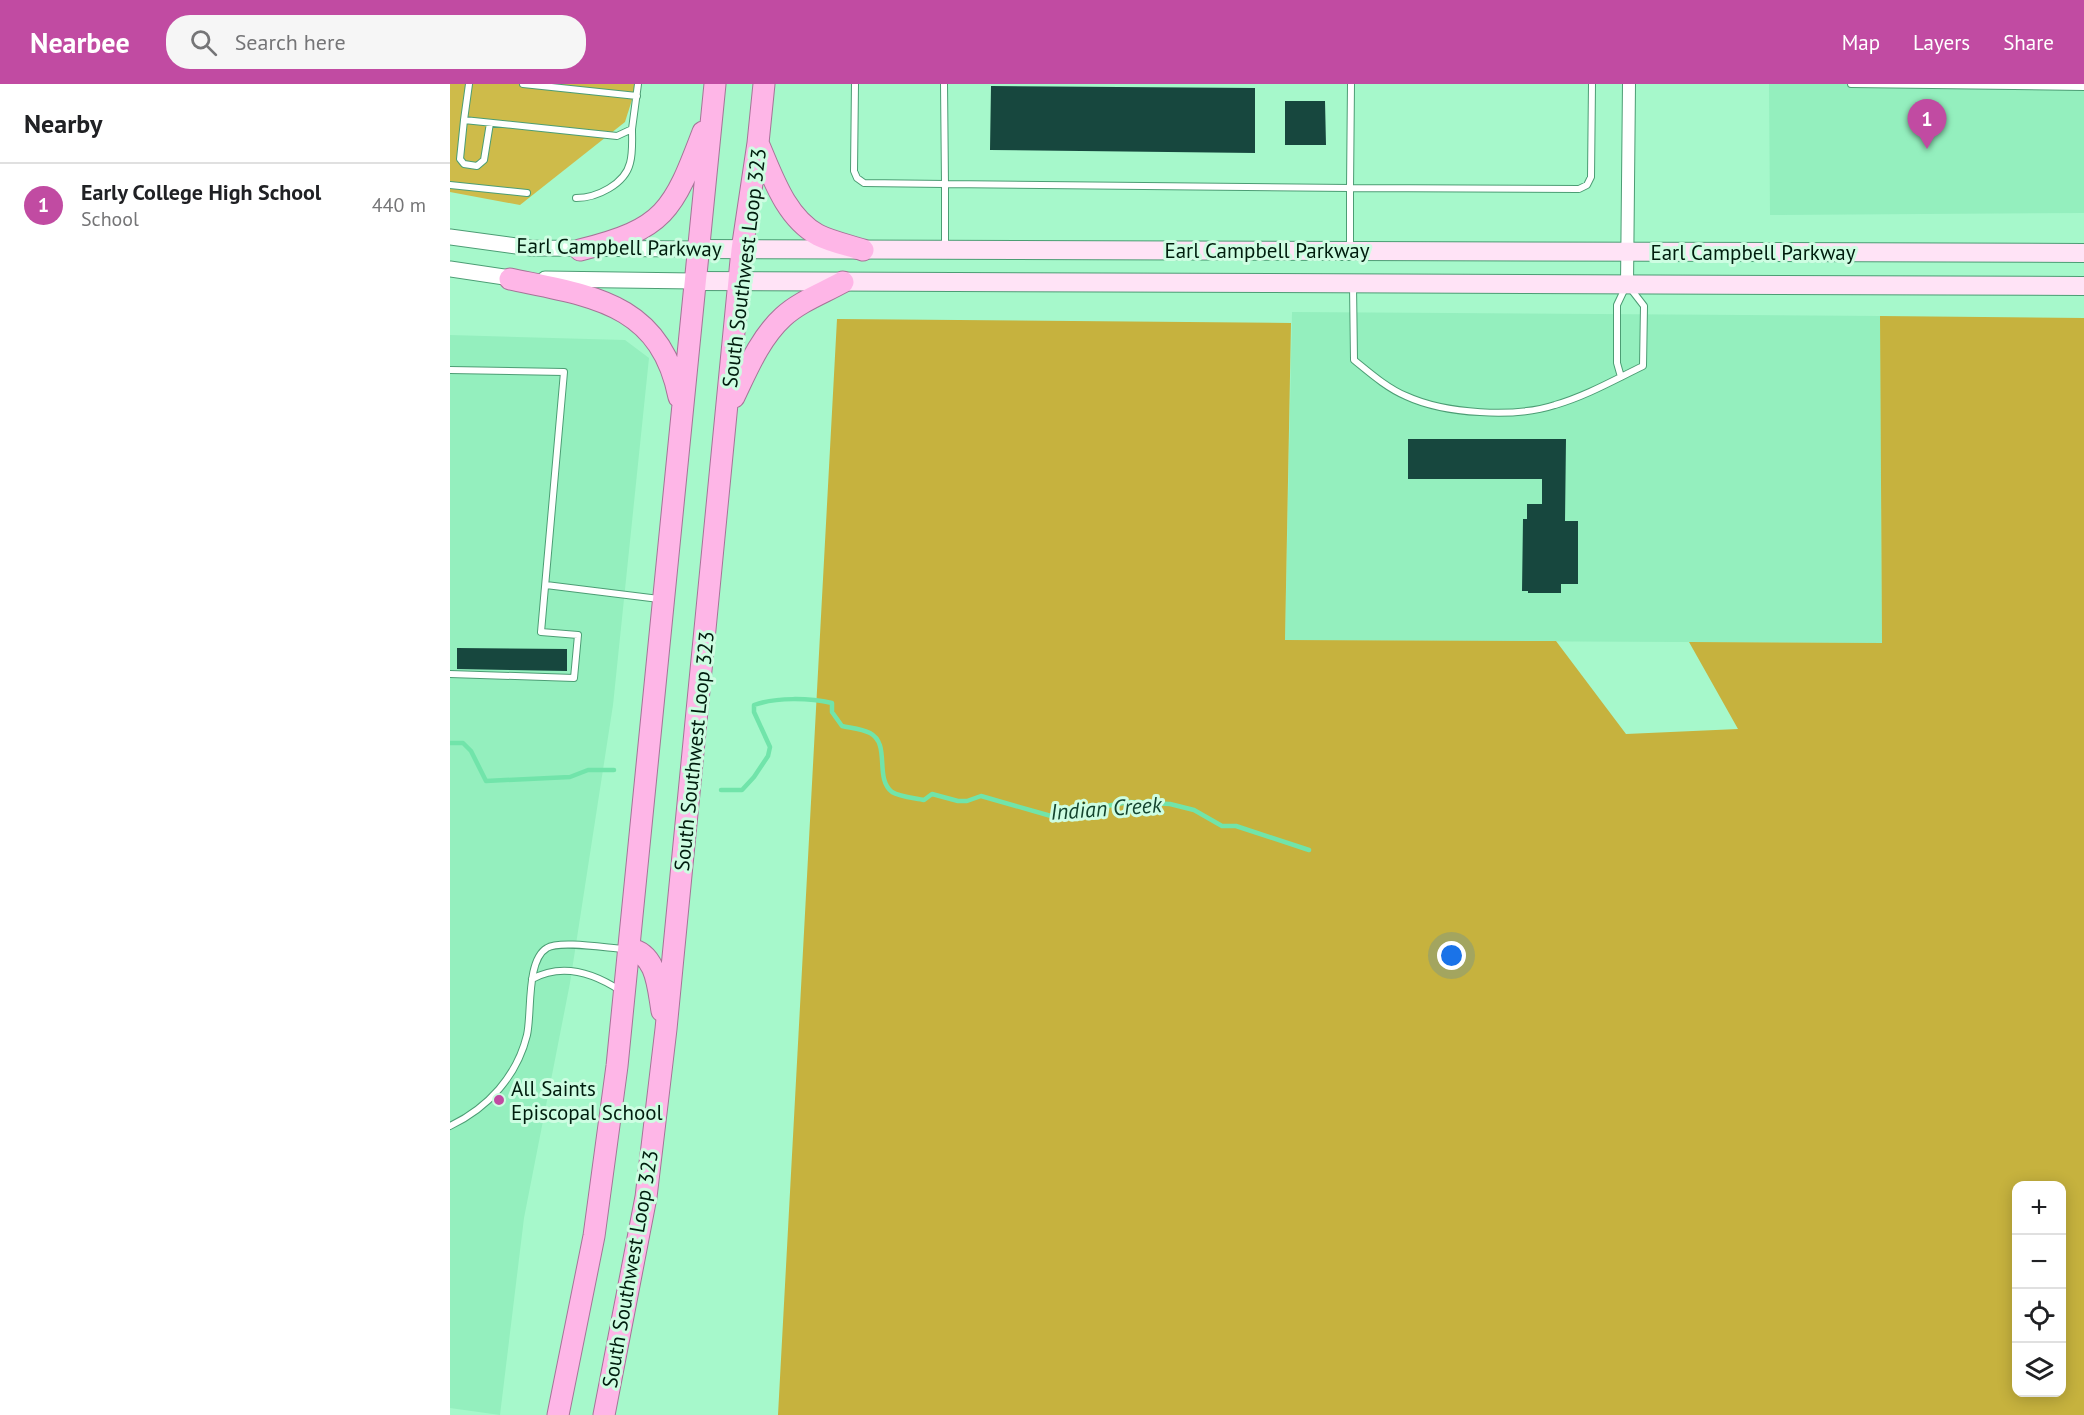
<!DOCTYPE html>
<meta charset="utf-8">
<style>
:root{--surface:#fff;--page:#f6f6f6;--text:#202124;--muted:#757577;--line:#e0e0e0;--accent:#c14ba2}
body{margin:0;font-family:"PT Sans",sans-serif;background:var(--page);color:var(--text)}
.controls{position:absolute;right:18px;bottom:18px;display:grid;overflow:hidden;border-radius:12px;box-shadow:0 3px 15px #0003}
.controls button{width:54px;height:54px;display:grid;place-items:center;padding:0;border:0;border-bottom:2px solid var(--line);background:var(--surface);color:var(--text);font:30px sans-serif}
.you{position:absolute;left:1002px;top:872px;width:21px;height:21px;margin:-15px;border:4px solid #fff;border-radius:50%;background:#1a73e8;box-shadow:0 0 0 9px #1a73e833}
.badge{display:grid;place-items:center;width:39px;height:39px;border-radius:50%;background:var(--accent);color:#fff;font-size:20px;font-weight:700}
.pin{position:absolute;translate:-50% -50px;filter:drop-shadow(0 2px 3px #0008)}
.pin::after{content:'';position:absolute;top:32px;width:21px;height:18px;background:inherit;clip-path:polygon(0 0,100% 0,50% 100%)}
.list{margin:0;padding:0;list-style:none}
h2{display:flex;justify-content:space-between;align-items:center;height:78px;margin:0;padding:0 24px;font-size:26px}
h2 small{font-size:20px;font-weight:400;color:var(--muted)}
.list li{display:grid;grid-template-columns:39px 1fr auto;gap:18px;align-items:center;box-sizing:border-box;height:84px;padding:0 24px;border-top:2px solid var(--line)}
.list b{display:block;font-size:22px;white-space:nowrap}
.list p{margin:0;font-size:20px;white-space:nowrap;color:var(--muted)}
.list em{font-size:20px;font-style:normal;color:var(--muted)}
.icon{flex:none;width:33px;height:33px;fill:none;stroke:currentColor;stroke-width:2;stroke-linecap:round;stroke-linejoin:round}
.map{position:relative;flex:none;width:1634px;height:1331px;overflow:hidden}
header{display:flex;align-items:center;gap:36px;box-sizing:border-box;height:84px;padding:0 30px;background:var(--accent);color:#fff}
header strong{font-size:28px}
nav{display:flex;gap:33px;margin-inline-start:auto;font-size:21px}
.search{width:420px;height:54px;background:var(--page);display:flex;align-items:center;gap:15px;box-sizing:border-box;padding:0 21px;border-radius:24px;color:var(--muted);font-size:22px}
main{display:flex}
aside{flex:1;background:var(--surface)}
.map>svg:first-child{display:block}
.built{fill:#94efbe}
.green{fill:#cebb4a}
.forest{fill:#c6b23e;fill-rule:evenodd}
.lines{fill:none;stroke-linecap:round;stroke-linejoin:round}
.stream{stroke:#71e4aa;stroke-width:4.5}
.building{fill:#17473e}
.service-casing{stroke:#4c9d74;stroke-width:8}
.minor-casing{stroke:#4c9d74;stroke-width:14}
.tertiary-casing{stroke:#4c9d74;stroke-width:17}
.secondary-casing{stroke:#4c9d74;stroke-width:20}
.trunk-casing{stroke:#a57497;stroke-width:23}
.service{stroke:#fff;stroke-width:6}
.minor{stroke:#fff;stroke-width:12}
.tertiary{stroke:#fff;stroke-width:15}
.secondary{stroke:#ffe3f6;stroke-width:18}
.trunk{stroke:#feb6e7;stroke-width:21}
.poi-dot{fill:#c14ba2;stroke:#cefde2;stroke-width:2}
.labels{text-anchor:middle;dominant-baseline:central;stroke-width:6;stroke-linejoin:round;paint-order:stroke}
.street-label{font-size:21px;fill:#001d0e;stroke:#cefde2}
.poi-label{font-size:21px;fill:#001d0e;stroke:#cefde2;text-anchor:start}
.water-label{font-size:22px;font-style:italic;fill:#14442e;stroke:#cefde2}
</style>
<header>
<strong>Nearbee</strong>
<div class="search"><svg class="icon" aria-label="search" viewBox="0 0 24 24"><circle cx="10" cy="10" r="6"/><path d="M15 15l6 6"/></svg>Search here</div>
<nav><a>Map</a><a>Layers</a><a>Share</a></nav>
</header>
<main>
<aside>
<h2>Nearby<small></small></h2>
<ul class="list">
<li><span class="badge">1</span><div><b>Early College High School</b><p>School</p></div><em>440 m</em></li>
</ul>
</aside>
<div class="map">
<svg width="1634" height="1331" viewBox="0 0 1634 1331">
<rect width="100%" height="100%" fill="#a6f8cb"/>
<path class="built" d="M1319,0H1634V129L1320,131Z
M842,228L1430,232L1432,559L835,556Z
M0,251L175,256L199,274L163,621L120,899L74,1134L50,1331L0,1324Z"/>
<path class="green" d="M0,0H187L175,38L70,121L0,108Z"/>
<path class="forest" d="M1430,232L1634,234V1331H328L387,235L841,239L835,556L1106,557L1176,650L1288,645L1239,558L1432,559ZM1566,1102H1612V1308H1566Z"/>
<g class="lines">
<path class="stream" d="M0,659H13L21,667L36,697L120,693L138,686H164
M271,706H292L304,693L318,672L320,663L304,628V621C326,613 360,614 382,619V628L392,642C401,644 412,645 420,649C441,660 424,694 442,708C450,713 465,714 474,716L482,710L508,717H517L531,712L601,732L679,718L720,720L744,726L772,742H786L859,766"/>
</g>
<path class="building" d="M541,2L805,4V69L540,66Z
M835,17H875L876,61H835Z
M958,355H1116L1115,437H1128V500H1111V509H1078V507H1072L1073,435H1077V420H1092V395H958Z
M7,564L117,565V587L7,585Z"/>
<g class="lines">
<defs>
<path id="service" d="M19,0L14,36L167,52L182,45L188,0
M73,0L187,12
M405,0L404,87L407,94L414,99L495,100L494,0
M901,0L900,104L1129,105L1137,101L1141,93L1142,0
M1401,0L1634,3
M14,36L10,75L14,80L27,82L34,76L40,39
M0,101L77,109
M126,114C147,114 175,100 180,79C183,68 182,56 182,45
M495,164V100L900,104V164
M903,201L904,276C920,289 937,304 956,312C995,330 1065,334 1105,321C1136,312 1164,296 1193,282L1194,222L1177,200L1167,221V279L1171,293
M0,286L114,288L91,548L128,551L124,594L0,590
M96,501L209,515
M82,895C113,878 144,889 171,907
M0,1042C38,1024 67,992 77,951C82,929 76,876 97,864C109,856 157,864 174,865"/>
<path id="minor" d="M1177,200L1179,0"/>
<path id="tertiary" d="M0,153L81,164L248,165
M0,185L68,195
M95,195L244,197"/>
<path id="secondary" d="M248,165L1634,169
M244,197L1634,202"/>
<path id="trunk" d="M308,59C322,91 335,133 368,151C382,158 398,161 413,166
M130,166C215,145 223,127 253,48
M60,195C141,212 210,218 229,313
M284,313C297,286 310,254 333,233C349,218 373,209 393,198
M179,865C207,869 208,904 212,927
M108,1331L144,1152L167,982L265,0
M154,1331L196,1113L216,945L292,166L308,59L314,0"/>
</defs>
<use href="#service" class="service-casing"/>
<use href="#minor" class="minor-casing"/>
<use href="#tertiary" class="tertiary-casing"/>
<use href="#secondary" class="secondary-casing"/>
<use href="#trunk" class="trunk-casing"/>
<use href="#service" class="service"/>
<use href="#minor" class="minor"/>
<use href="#tertiary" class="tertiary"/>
<use href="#secondary" class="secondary"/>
<use href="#trunk" class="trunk"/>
</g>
<circle class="poi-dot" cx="49" cy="1016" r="6"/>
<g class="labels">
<g class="street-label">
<text transform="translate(169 163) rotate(1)">Earl Campbell Parkway</text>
<text x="817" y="166">Earl Campbell Parkway</text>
<text x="1303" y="168">Earl Campbell Parkway</text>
<text transform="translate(294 184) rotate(-83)">South Southwest Loop 323</text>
<text transform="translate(244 667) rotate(-84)">South Southwest Loop 323</text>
<text transform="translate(180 1185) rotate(-80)">South Southwest Loop 323</text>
</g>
<g class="poi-label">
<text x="61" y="1004">All Saints<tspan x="61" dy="24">Episcopal School</tspan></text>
</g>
<g class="water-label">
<text transform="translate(656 724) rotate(-4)">Indian Creek</text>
</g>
</g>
</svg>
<div class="controls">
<button>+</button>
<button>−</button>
<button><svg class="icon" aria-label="locate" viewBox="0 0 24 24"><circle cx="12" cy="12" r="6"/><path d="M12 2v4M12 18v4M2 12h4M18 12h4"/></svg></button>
<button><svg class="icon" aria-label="layers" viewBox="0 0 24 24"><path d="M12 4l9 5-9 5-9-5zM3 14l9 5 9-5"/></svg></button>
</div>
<div class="you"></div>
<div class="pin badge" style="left:1477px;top:65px">1</div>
</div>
</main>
